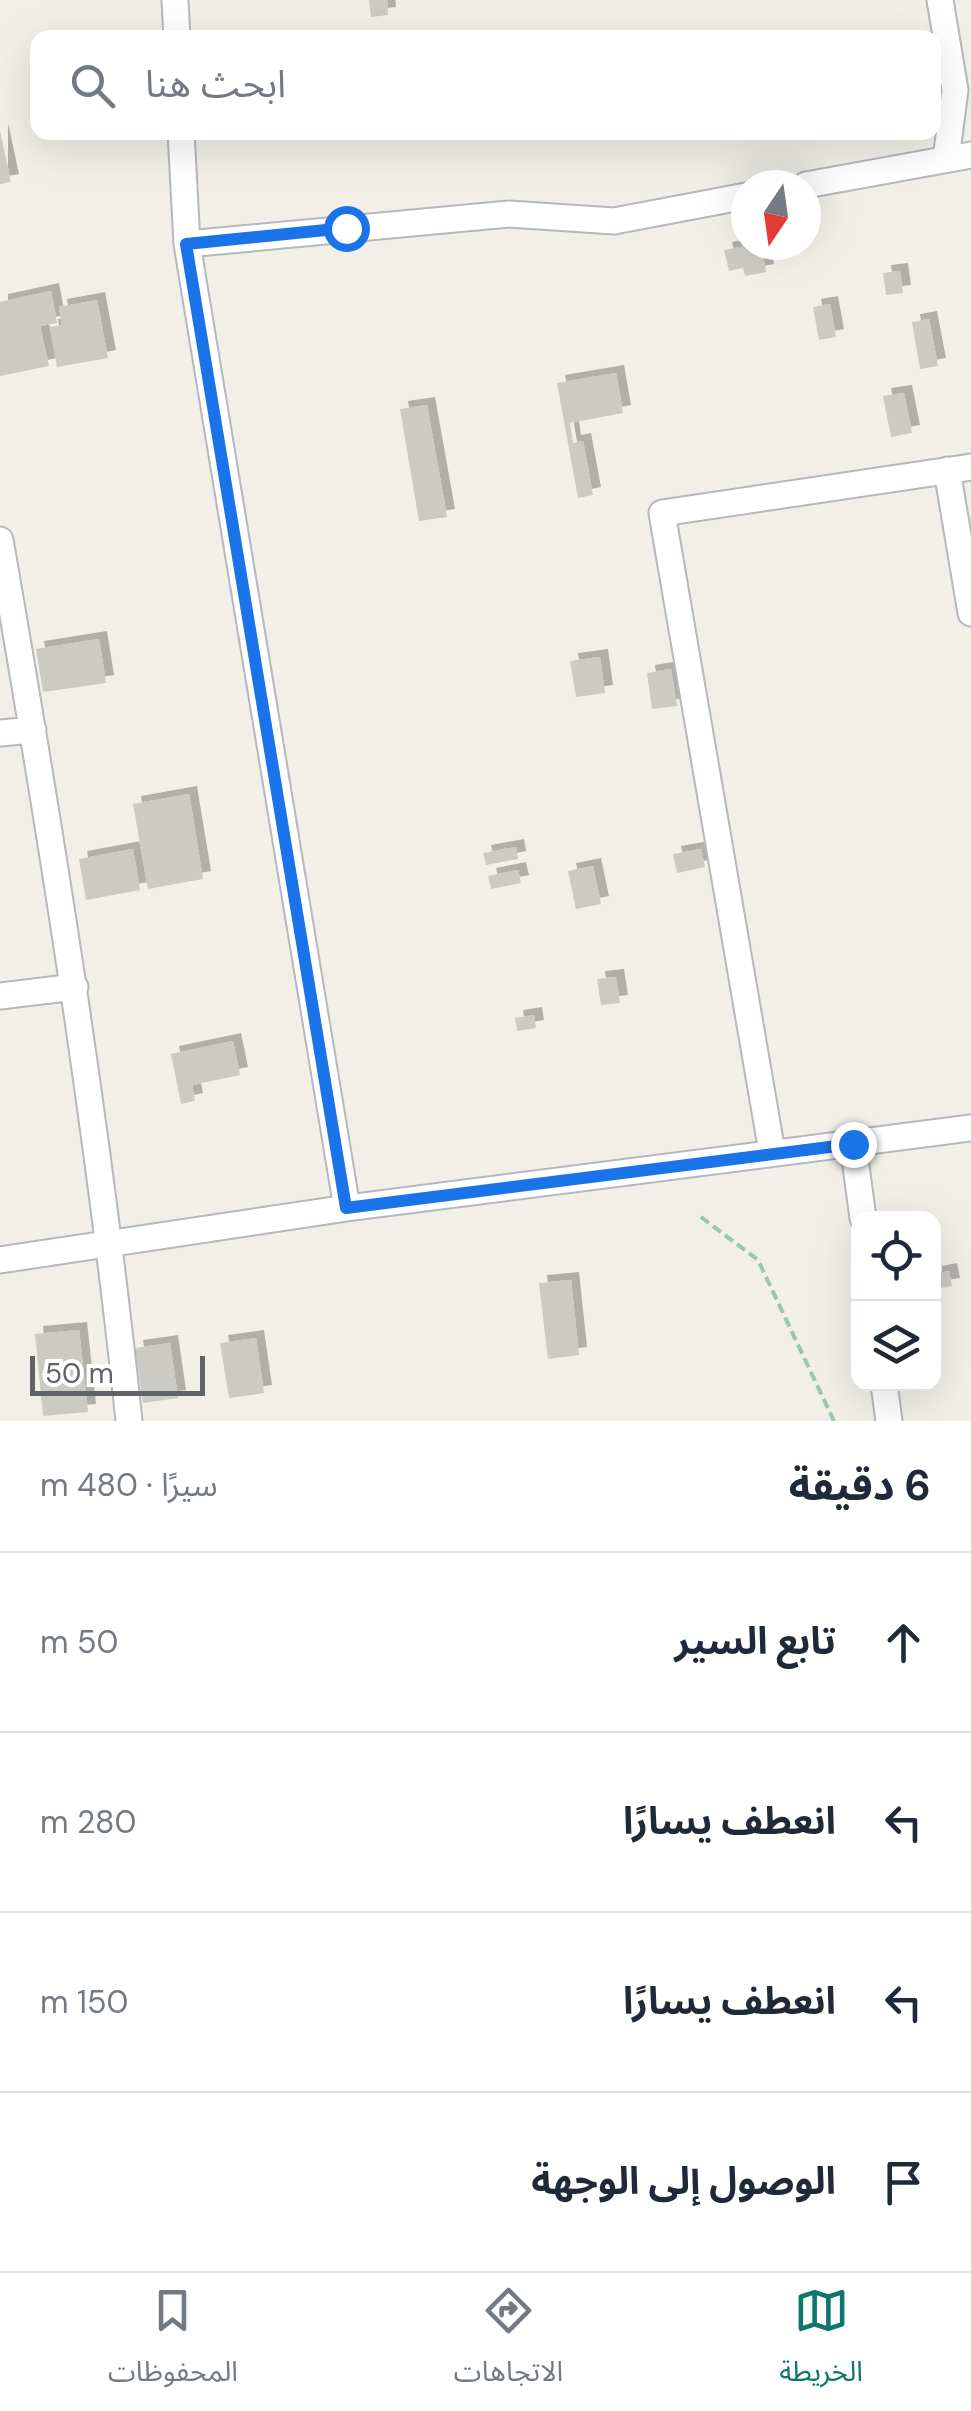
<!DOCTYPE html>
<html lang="ar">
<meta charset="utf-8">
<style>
:root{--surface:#fff;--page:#f6f6f7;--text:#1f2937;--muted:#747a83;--line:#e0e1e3;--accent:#0f766e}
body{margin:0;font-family:"DM Sans","Noto Sans Arabic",sans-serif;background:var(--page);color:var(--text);direction:rtl}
.controls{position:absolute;right:30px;bottom:30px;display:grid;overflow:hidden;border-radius:20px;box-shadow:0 10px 40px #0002}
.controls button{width:90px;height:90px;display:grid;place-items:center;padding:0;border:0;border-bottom:2px solid var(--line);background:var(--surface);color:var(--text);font:50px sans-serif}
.compass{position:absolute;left:731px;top:170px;width:90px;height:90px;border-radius:50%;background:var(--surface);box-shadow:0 10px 40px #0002;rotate:193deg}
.scale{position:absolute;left:30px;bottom:25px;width:175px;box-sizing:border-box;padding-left:10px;border:5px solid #5f6368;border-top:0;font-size:28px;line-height:35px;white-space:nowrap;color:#5f6368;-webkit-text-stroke:8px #fff;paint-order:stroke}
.stop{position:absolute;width:30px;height:30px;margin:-22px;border:8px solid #1a73e8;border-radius:50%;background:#fff}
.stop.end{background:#1a73e8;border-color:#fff;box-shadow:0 2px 10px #0008}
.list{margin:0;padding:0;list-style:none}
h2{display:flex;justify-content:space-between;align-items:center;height:130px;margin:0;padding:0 40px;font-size:42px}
h2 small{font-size:32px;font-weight:400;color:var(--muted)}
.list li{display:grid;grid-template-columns:65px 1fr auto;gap:30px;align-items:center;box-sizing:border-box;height:180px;padding:0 40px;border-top:2px solid var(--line)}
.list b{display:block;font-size:38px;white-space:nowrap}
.list em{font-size:32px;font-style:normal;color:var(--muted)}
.icon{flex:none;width:55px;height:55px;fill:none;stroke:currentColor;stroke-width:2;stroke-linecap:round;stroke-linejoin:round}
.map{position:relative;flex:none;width:971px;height:1421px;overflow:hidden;direction:ltr}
.search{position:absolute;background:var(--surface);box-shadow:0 10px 40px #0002;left:30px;right:30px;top:30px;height:110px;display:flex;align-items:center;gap:25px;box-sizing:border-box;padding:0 35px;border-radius:20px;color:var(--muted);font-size:38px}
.sheet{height:850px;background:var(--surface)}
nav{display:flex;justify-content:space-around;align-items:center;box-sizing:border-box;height:140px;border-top:2px solid var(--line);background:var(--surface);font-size:28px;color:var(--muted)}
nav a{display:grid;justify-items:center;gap:5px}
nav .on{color:var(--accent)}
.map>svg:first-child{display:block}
.building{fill:#cccac5;filter:url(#shadow)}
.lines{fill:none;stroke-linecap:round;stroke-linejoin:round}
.minor-casing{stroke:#b5b8bc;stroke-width:29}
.path{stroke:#9cc7a9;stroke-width:4;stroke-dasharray:10 5;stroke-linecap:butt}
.minor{stroke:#fff;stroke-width:25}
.route{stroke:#1a73e8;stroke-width:12}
</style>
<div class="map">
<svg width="971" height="1421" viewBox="0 0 971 1421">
<defs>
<filter id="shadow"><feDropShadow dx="8" dy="-8" stdDeviation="0" flood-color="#0004"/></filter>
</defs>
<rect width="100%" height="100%" fill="#f1efe8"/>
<path class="building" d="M369,0H387L388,15L371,17Z
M0,131L11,182L0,184Z
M752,245H761L766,272L745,276L743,268L729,271L724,250Z
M900,271L903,293L886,295L883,273Z
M51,291L57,323L40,326L49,366L0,376V302Z
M97,300L108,358L57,367L50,327L62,325L59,307Z
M830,304L836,337L819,340L813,307Z
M929,319L938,366L920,369L912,322Z
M616,373L623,413L570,423L573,443L583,441L593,495L578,498L557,383Z
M904,393L912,433L891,437L883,396Z
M427,405L447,517L419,521L400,409Z
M99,639L106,683L43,692L36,649Z
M600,657L605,693L576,697L570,661Z
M671,669L677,706L652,709L647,673Z
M189,794L203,879L148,889L133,804Z
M516,847L518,859L486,865L483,853Z
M133,849L140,890L86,900L79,859Z
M701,849L705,867L677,873L673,854Z
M593,866L601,904L576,909L568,871Z
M518,870L521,883L491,889L488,876Z
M616,977L620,1003L601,1005L597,979Z
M534,1015L536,1028L517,1031L515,1018Z
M233,1041L240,1075L192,1085L195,1101L181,1104L171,1054Z
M949,1271L952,1286L934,1289V1274Z
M571,1280L579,1355L548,1359L539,1283Z
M79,1330L88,1412L43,1416L35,1334Z
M256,1338L264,1393L229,1398L220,1343Z
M170,1343L178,1398L143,1403L135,1348Z"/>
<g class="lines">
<defs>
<path id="minor" d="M175,0L177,38
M940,0L955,90L946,159
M181,132L187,244L347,1208
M806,185L971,155
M187,244L509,214L614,221L746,196
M947,470L971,613
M0,540C51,833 98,1126 129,1421
M0,733L33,730
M0,996L75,987
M853,1144L863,1218
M772,1152L662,513L971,467
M0,1260L347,1208L971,1128
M884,1384L889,1421"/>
</defs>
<use href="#minor" class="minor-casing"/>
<path class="path" d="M701,1217L758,1260L834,1421"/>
<use href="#minor" class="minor"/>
</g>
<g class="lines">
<path class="route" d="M346,228L186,244L346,1208L853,1144"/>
</g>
</svg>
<div class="controls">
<button><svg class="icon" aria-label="locate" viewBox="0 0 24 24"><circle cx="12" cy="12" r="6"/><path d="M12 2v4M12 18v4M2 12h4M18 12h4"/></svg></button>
<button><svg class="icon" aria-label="layers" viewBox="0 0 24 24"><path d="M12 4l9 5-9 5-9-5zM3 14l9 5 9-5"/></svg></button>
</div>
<svg class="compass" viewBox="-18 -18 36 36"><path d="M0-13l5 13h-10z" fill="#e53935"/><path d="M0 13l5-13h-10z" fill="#747a83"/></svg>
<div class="scale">50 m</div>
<div class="stop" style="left:346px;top:228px"></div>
<div class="stop end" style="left:853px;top:1144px"></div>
<div class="search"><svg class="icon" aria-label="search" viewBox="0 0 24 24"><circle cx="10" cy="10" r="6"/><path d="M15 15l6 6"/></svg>ابحث هنا</div>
</div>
<section class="sheet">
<h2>6 دقيقة<small>سيرًا · 480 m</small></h2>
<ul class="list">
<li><svg class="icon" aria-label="ahead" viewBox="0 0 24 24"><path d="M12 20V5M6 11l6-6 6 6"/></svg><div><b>تابع السير</b></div><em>50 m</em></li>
<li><svg class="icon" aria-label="left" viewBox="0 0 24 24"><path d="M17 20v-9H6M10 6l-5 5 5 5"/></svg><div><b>انعطف يسارًا</b></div><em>280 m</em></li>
<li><svg class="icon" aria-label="left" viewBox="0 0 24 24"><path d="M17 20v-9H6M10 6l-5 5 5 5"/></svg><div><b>انعطف يسارًا</b></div><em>150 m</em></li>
<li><svg class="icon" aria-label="arrive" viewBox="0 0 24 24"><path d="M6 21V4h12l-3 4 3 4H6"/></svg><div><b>الوصول إلى الوجهة</b></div></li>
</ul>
</section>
<nav>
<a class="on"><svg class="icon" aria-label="map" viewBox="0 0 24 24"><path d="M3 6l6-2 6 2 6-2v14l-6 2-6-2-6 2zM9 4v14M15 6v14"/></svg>الخريطة</a>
<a><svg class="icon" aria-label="directions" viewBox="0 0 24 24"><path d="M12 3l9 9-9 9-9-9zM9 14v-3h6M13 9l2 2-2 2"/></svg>الاتجاهات</a>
<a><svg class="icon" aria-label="saved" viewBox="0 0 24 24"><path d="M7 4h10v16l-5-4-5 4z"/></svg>المحفوظات</a>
</nav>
